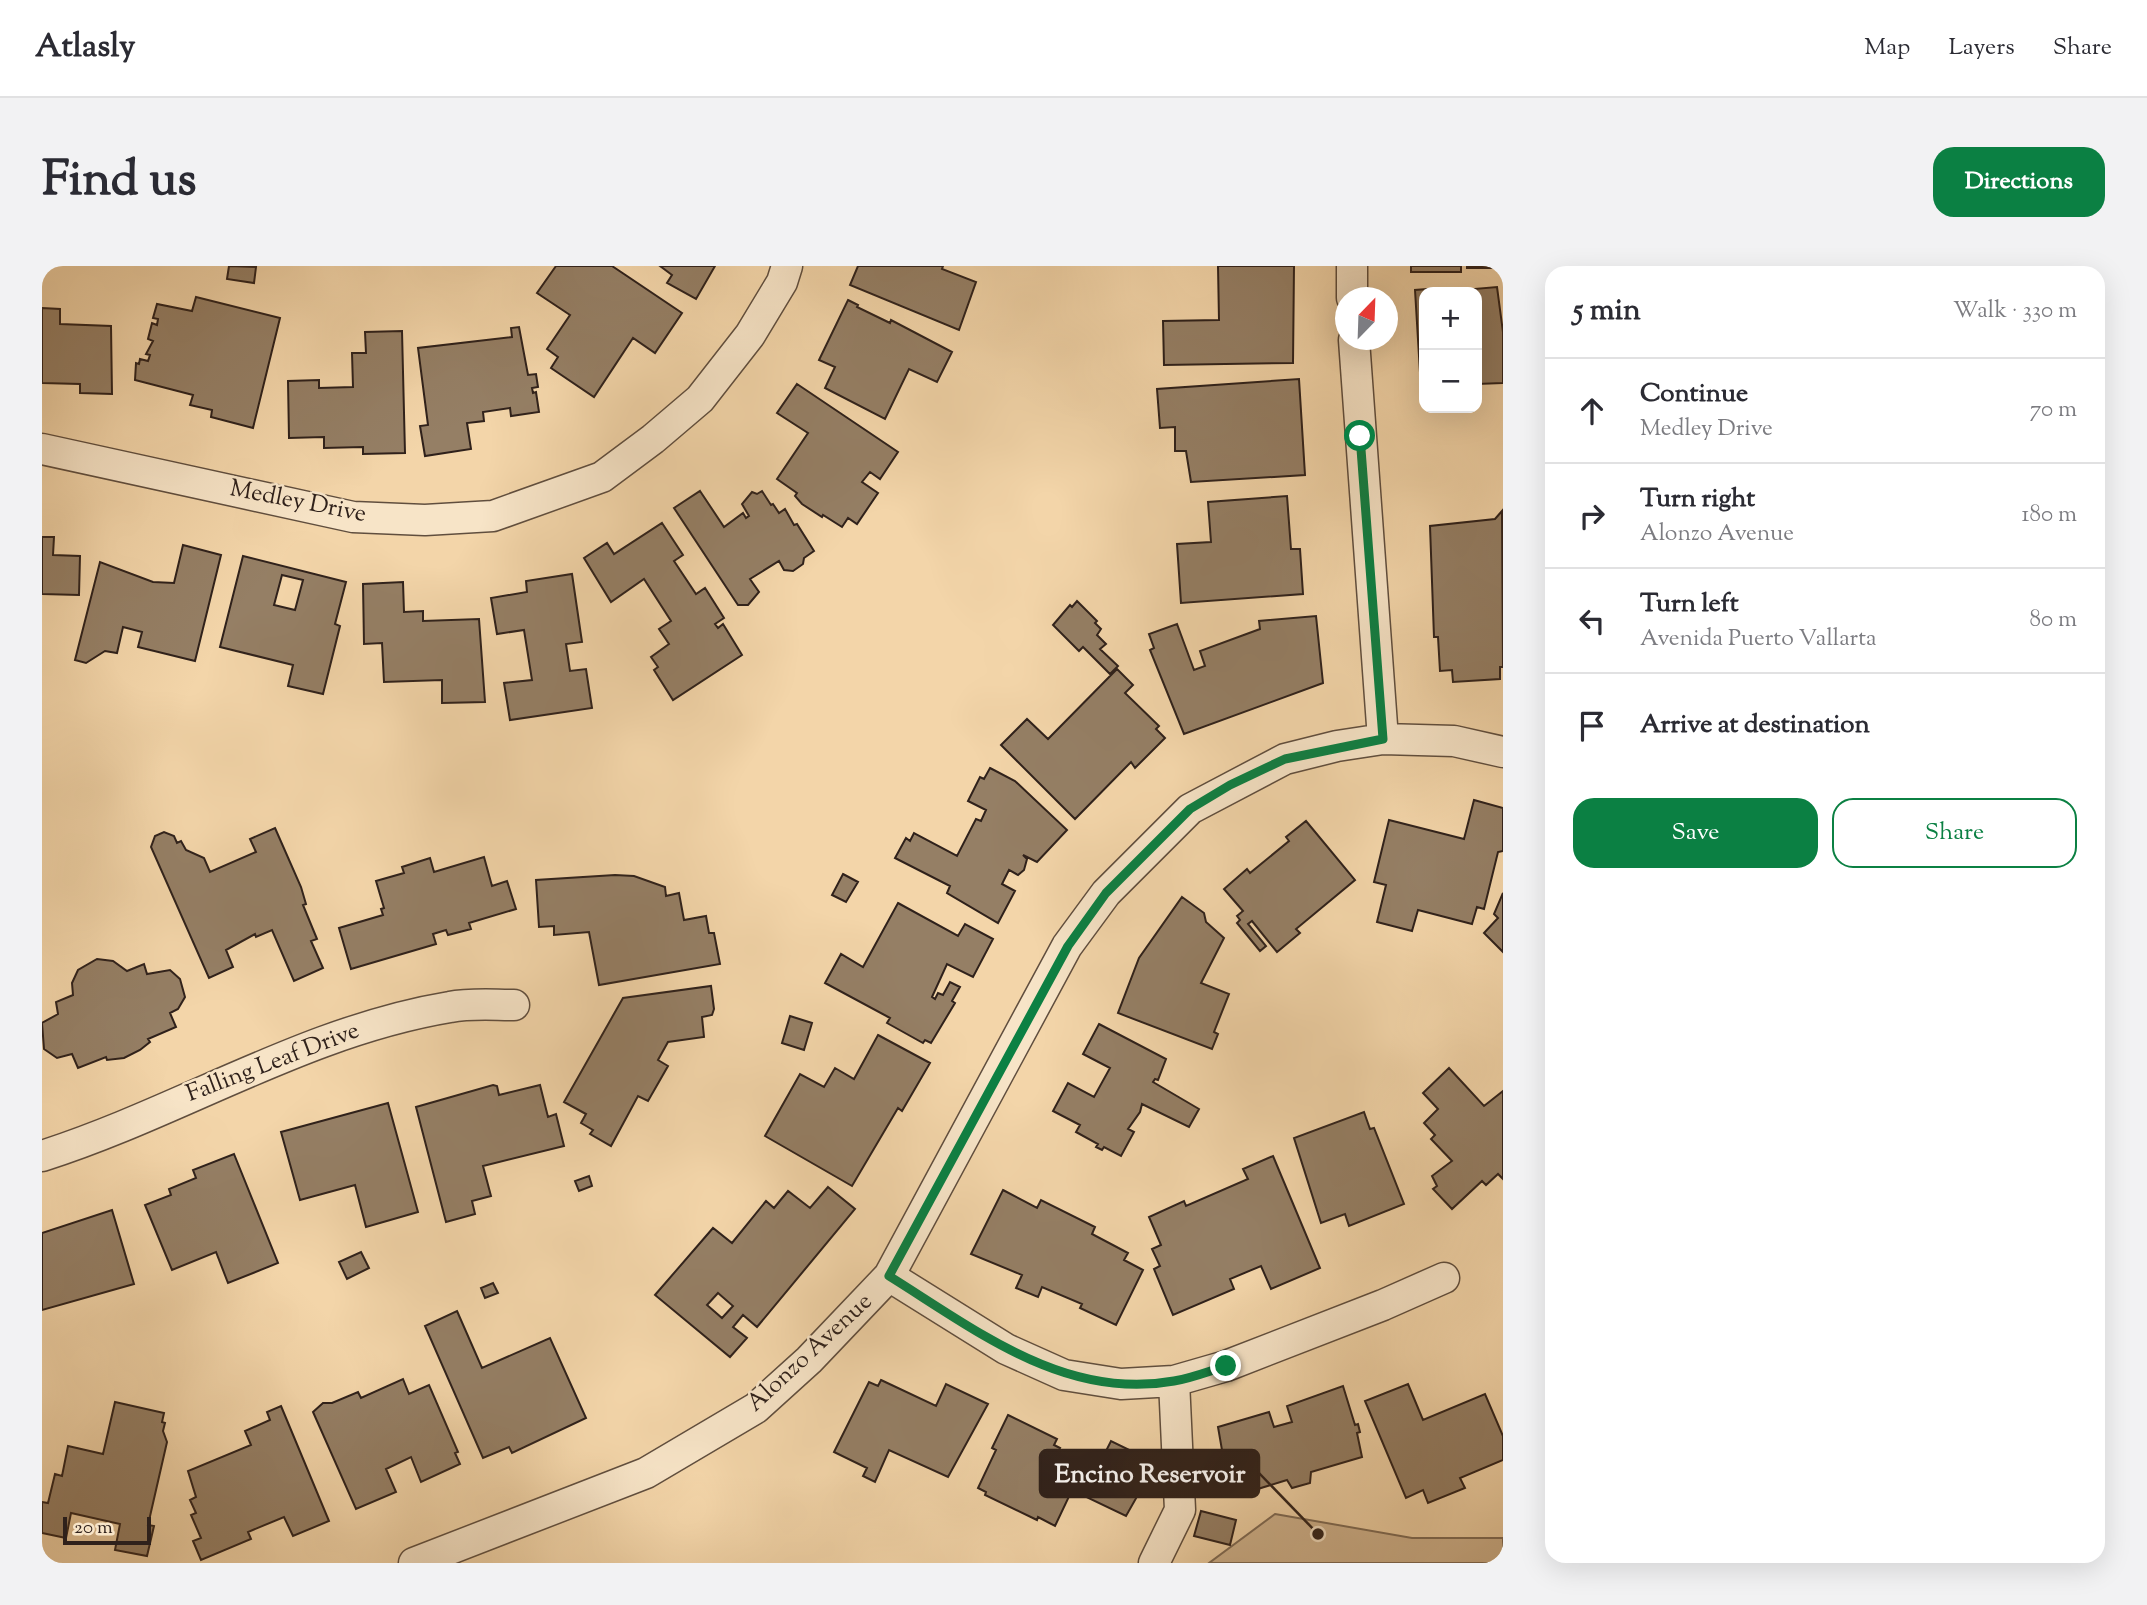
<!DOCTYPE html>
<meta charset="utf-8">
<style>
:root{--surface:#fff;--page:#f2f2f3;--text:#2b2b33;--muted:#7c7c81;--line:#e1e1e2;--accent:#0b8043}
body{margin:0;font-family:"Sorts Mill Goudy",serif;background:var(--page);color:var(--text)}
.controls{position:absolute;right:21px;top:21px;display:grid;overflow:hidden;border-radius:14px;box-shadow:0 7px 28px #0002}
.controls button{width:63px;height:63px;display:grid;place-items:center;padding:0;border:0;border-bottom:2px solid var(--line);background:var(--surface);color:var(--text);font:35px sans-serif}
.compass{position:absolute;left:1293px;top:21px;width:63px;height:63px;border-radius:50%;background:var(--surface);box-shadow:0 7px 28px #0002;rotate:23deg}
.scale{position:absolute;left:21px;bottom:18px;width:88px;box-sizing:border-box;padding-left:7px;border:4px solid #2f211b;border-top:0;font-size:19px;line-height:24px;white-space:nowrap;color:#2f211b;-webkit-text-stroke:5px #f7e4c7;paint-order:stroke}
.stop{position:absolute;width:21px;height:21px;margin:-16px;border:5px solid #0b8043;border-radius:50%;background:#fff}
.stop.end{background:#0b8043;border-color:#fff;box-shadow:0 2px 7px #0008}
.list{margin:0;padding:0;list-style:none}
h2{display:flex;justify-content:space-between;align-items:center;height:91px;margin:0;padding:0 28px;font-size:30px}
h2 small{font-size:23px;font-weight:400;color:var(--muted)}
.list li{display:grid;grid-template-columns:46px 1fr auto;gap:21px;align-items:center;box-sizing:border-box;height:105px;padding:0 28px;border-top:2px solid var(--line)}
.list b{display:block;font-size:26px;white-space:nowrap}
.list p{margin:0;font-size:23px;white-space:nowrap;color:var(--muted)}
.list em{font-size:23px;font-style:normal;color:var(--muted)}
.actions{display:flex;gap:14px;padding:21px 28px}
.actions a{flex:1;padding:16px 0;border:2px solid var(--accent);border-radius:21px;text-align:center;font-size:24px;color:var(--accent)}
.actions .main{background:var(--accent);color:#fff}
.icon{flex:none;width:38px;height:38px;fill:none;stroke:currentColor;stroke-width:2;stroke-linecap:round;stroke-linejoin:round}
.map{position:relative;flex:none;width:1461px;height:1297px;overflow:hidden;border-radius:21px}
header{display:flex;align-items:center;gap:42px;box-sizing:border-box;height:98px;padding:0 35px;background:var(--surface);border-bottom:2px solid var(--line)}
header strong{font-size:33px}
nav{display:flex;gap:38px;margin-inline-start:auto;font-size:24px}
.intro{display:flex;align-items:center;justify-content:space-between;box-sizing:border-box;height:168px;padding:0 42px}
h1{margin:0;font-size:49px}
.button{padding:18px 32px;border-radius:21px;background:var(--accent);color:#fff;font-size:24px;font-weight:700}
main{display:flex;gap:42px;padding:0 42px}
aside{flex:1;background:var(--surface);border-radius:21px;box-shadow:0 7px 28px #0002}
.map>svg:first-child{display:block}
.green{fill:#d2b691;stroke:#806c56;stroke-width:2}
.building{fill:#957f65;stroke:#2f211b;stroke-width:2;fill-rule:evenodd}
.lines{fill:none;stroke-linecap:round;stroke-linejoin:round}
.street-casing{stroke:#604e3e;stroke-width:33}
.street{stroke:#f7e4c7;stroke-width:30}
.route{stroke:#0b8043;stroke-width:9}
.labels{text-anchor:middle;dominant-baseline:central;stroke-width:5;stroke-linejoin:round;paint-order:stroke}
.street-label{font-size:24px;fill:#2f211b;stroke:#f7e4c7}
.leader{fill:none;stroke:#2f211b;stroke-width:2.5}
.callout-dot{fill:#2f211b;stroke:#f7e4c7;stroke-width:2.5}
.callout{fill:#2f211b;stroke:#2f211b;stroke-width:2.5}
.callout-label{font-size:26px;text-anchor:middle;font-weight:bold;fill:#fff}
</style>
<header>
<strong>Atlasly</strong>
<nav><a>Map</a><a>Layers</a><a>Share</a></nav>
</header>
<div class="intro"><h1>Find us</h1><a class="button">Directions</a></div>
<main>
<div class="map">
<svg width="1461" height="1297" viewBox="0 0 1461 1297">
<rect width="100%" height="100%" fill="#f3d5a9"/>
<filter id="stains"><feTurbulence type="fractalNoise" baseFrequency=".00286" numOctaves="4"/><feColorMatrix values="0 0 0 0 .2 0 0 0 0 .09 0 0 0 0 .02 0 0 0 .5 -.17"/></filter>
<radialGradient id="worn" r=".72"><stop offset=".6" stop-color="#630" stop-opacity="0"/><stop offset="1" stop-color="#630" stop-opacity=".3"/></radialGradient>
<path class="green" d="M1233,1248L1370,1272H1461V1297H1167Z"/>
<path class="building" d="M187,0L214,1L212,17L185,13Z
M514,0H570L640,47L613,87L591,72L552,131L509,102L516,91L505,83L528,49L495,27Z
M618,0H673L654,33L625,17L630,9Z
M816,0H901L900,3L934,16L917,64L808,19Z
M1176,0H1252L1251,97L1122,99L1121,55L1177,54Z
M1369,0H1419V6H1369Z
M1425,0H1461V2H1425Z
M1455,21L1461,66V117L1435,118V26H1382V122L1379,123L1373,24L1398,22V26Z
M154,31L238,52L211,162L169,151L170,144L148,139L151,129L93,114L94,97L97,98L98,93L106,95L108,89L104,88L111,75L106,73L110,57L115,59L116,53L111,52L115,38L150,45Z
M806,34L816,39L815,41L848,57L849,54L910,86L895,116L867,103L843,153L783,122L793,101L777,94Z
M0,42L18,43V58L69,60L70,128L38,127V118L0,117Z
M477,61L486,109L494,108L496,121L490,122L491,127L494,126L497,146L469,150L468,142L441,146L442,155L425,157L429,183L383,190L378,160L386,159L376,82L470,71L469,62Z
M360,65L363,187L321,188V181L282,182V171L247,172L246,115L277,114V122L311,121L310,87H324L323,66Z
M1257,113L1263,209L1149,216L1144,185H1133V161L1118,162L1115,123Z
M755,118L856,186L838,213L828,206L820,216L836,227L815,258L806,252L800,261L781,249L780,251L760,238L753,230L755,227L735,213L766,167L735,147Z
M658,225L682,261L701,247L704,252L707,250L700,238L710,226L715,228L720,225L729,239L731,238L737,247L743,243L752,259L755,258L772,285L762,292L761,298L751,305L742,304L737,295L708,313L717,326L706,339H696L632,242Z
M1245,230L1249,283H1258L1261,328L1139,337L1135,278L1169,276L1166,236Z
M1460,245L1461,401H1458V413L1411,416L1410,404L1398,405L1396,371H1392L1388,260L1453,253Z
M620,257L641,289L632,295L654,328L663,322L682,352L673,358L676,362L681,358L700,389L631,434L612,404L616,401L609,391L627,378L617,363L629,355L602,313L569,336L542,292L565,277L572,288Z
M0,271H12L11,289L38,290L37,329L0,328Z
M141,279L179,289L153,395L96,381L100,366L81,361L75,387L63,385L44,397L33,394L58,296L111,316L132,317Z
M201,290L304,316L293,358L298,360L281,428L246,420L251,399L178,381ZM240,309L261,314L253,344L232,339Z
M530,308L540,376L524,378L528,405L544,403L550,442L468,454L462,417L490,414L482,364L455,368L449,332L485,326L484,315Z
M361,316L362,346L381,345V355L437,353L443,436L400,437V414L342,416L340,377L322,378L321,318Z
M1035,335L1055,355L1053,357L1059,363L1055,369L1064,378L1058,383L1076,400L1068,408L1041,381L1037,385L1011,359L1028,339L1030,341Z
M1274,350L1281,417L1142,468L1108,384L1112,382L1107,368L1135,358L1152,404L1163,400L1158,385L1218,363L1217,355Z
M1075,403L1091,419L1083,427L1117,460L1114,463L1123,472L1093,502L1089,496L1033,553L959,479L985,453L1006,473Z
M948,502L973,515L1025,564L995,596L981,589L985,593L982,604L976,609L967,604L960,618L973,625L956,657L905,627L908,620L853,592L864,572L868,575L872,567L915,590L934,553L939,555L944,544L926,535L938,511L942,513Z
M1432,534L1461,542V585L1456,586L1442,643L1435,641L1430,658L1376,644L1370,665L1335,656L1344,619L1332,616L1347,554L1422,573Z
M1264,555L1313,614L1254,663L1258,667L1235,686L1210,655L1206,658L1224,680L1218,685L1195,657L1198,654L1195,650L1201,645L1182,623L1205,603L1208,607L1247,575L1244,571Z
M233,562L259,621L264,638L261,639L275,673L269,675L281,702L252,715L230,664L214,671L213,668L184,684L191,701L167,712L109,581L113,570L122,566L132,570L135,577L139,575L144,584L162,592L168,606L214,586L208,573Z
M442,591L450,620L465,615L474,643L427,657L429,663L406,669L404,664L391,668L394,678L309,703L297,662L341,649L339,643L342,642L334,615L362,607L360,601L388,592L392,606Z
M801,608L816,616L804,636L790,629Z
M573,609L592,610L623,621L624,630L637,627L642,654L664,650L667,667H672L678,698L557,719L547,666L512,669V660L497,661L494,614Z
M1461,627V686L1442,667L1456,652L1452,648Z
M1140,631L1162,647L1164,656L1182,672L1159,717L1187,728L1172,766L1176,768L1170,783L1076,747L1097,692Z
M856,637L916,670L923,658L951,673L931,711L905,698L890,731L893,733L896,727L901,729L908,716L918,721L910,735L913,737L889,777L883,774L881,777L845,757L848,752L783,717L799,688L821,701Z
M55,693L71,695L85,705L102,698L105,708L128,704L138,713L143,731L136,743L128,747L134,761L106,773L108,776L98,784L82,792L65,794L64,791L36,802L30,788L15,792L2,783L0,757L16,748L14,736L31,729L30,717L36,704Z
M669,720L672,743L670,749L660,751L662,771L626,776L616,794L626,800L606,835L596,830L569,880L548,868L551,864L539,857L544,848L522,836L581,732Z
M748,750L770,757L762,784L740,777Z
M1057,758L1124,793L1116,814L1113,813L1111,816L1157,843L1147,861L1100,838L1098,846L1086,863L1092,866L1079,890L1062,881L1060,884L1054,881L1056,878L1034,866L1038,859L1011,845L1026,817L1052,831L1068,802L1041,788Z
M836,769L888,797L860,845L856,842L810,920L723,870L758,808L782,821L793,802L812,813Z
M1407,802L1442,840L1461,825V913L1456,908L1444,919L1440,915L1410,943L1391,923L1395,920L1390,910L1410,895L1389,873L1393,869L1382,857L1396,843L1381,827Z
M451,819L455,820L457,829L498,819L506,851L514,848L522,880L441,900L449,930L430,935L433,948L404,956L374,841Z
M346,837L376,946L324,961L313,919L258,934L239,866Z
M1322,846L1328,863L1332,862L1362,938L1307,960L1303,948L1279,957L1252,872Z
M192,888L236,997L186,1017L174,986L130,1004L103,939L129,929L127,923L154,912L151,904Z
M1231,890L1278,1002L1229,1023L1219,1000L1188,1013L1192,1023L1131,1049L1112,1003L1118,1000L1110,983L1119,979L1107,951L1142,935L1144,940L1206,913L1201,903Z
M547,910L550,920L537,925L533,915Z
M786,921L813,943L715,1061L701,1049L691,1061L705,1072L688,1091L613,1029L671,962L690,977L724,935L732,942L746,925L768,942ZM676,1027L691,1040L680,1052L665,1039Z
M961,924L995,942L999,934L1053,961L1050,968L1086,987L1082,994L1101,1004L1074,1059L1038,1042L1040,1038L1000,1021L996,1031L974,1022L980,1009L929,988Z
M70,944L92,1018L0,1044V967Z
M319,986L327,1002L305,1013L297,996Z
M451,1017L456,1027L443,1032L439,1022Z
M415,1045L440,1102L508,1072L544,1152L470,1187L467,1181L441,1192L383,1060Z
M361,1113L367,1128L387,1119L416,1186L413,1187L418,1198L379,1216L369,1191L344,1203L354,1226L314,1243L271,1146L281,1137H290L316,1126L319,1132Z
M839,1114L894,1140L904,1118L946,1138L906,1211L847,1184L833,1216L821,1210L825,1202L792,1186L827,1116L836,1120Z
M1366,1118L1381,1154L1443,1128L1461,1170V1194L1418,1212L1423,1222L1386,1237L1381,1224L1364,1232L1323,1135Z
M1301,1120L1313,1159L1316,1158L1318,1166L1315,1167L1320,1191L1269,1206L1268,1217L1250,1222L1245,1214L1196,1229L1194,1226L1188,1206L1180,1208L1173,1186L1180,1184L1176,1161L1227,1146L1232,1161L1250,1156L1245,1140Z
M73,1136L122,1147L120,1156L123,1157L121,1165L125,1176L106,1259L112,1260L105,1290L73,1284L78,1258L29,1247L24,1272L0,1267V1236L6,1237L13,1208L20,1210L26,1180L61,1188Z
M239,1140L287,1255L251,1270L242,1251L206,1266L209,1273L159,1294L151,1275L159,1272L149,1249L154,1247L148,1234L154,1231L146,1205L209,1179L203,1165L228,1154L225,1146Z
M966,1149L1015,1173L1012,1179L1018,1182L1016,1185L1042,1197L1045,1191L1058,1197L1069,1175L1114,1197L1084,1250L1030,1224L1013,1260L996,1251L995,1254L943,1229L944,1226L936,1222L954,1184L950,1182Z
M1159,1245L1194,1254L1188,1279L1152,1270Z"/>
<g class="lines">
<defs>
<path id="street" d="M1310,32V0
M1312,74L1341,473
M0,183L311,251L383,254L451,250L560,211L611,173L658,133L708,69L740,16L745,0
M0,890C138,846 263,765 408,741C428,737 451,739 472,739
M847,1010L964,1083L1022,1109L1079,1118L1132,1115L1184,1100L1341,1039L1402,1012
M372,1297L604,1207L714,1142L767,1094L847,1010L1025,680L1064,627L1148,543L1243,493L1295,480L1341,473L1412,475L1461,486
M1112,1297L1138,1244L1132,1115"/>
</defs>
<use href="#street" class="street-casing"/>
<use href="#street" class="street"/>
</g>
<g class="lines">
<path class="route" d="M1184,1100C1167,1105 1150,1112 1132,1115C1023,1135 934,1064 847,1010L1026,680L1064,627L1148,543L1188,519L1243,493L1341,473L1318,170"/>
</g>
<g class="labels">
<g class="street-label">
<text transform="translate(256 236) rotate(11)">Medley Drive</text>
<text transform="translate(231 797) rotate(-21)">Falling Leaf Drive</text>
<text transform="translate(768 1087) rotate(-43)">Alonzo Avenue</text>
</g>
</g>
<path class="leader" d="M1276 1268L1217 1207"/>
<circle class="callout-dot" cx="1276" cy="1268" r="7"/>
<rect class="callout" x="998" y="1184" width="219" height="47" rx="7"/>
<g class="callout-label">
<text x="1108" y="1216">Encino Reservoir</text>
</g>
<rect width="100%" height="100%" filter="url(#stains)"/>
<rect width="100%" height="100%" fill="url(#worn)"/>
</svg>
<div class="controls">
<button>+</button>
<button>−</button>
</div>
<svg class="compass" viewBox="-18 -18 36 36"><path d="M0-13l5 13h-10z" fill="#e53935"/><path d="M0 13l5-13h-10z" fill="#7c7c81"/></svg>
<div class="scale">20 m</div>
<div class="stop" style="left:1318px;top:170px"></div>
<div class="stop end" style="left:1184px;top:1100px"></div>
</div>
<aside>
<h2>5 min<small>Walk · 330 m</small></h2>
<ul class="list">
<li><svg class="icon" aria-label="ahead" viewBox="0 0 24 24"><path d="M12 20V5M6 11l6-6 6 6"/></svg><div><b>Continue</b><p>Medley Drive</p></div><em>70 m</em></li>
<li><svg class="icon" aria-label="right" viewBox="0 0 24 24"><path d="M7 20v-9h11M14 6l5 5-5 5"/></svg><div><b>Turn right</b><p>Alonzo Avenue</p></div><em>180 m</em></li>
<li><svg class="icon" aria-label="left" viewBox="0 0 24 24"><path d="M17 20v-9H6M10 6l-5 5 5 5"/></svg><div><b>Turn left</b><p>Avenida Puerto Vallarta</p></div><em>80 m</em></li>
<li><svg class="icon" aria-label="arrive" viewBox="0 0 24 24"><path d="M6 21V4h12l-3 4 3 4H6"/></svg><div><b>Arrive at destination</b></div></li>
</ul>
<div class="actions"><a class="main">Save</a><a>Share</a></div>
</aside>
</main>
